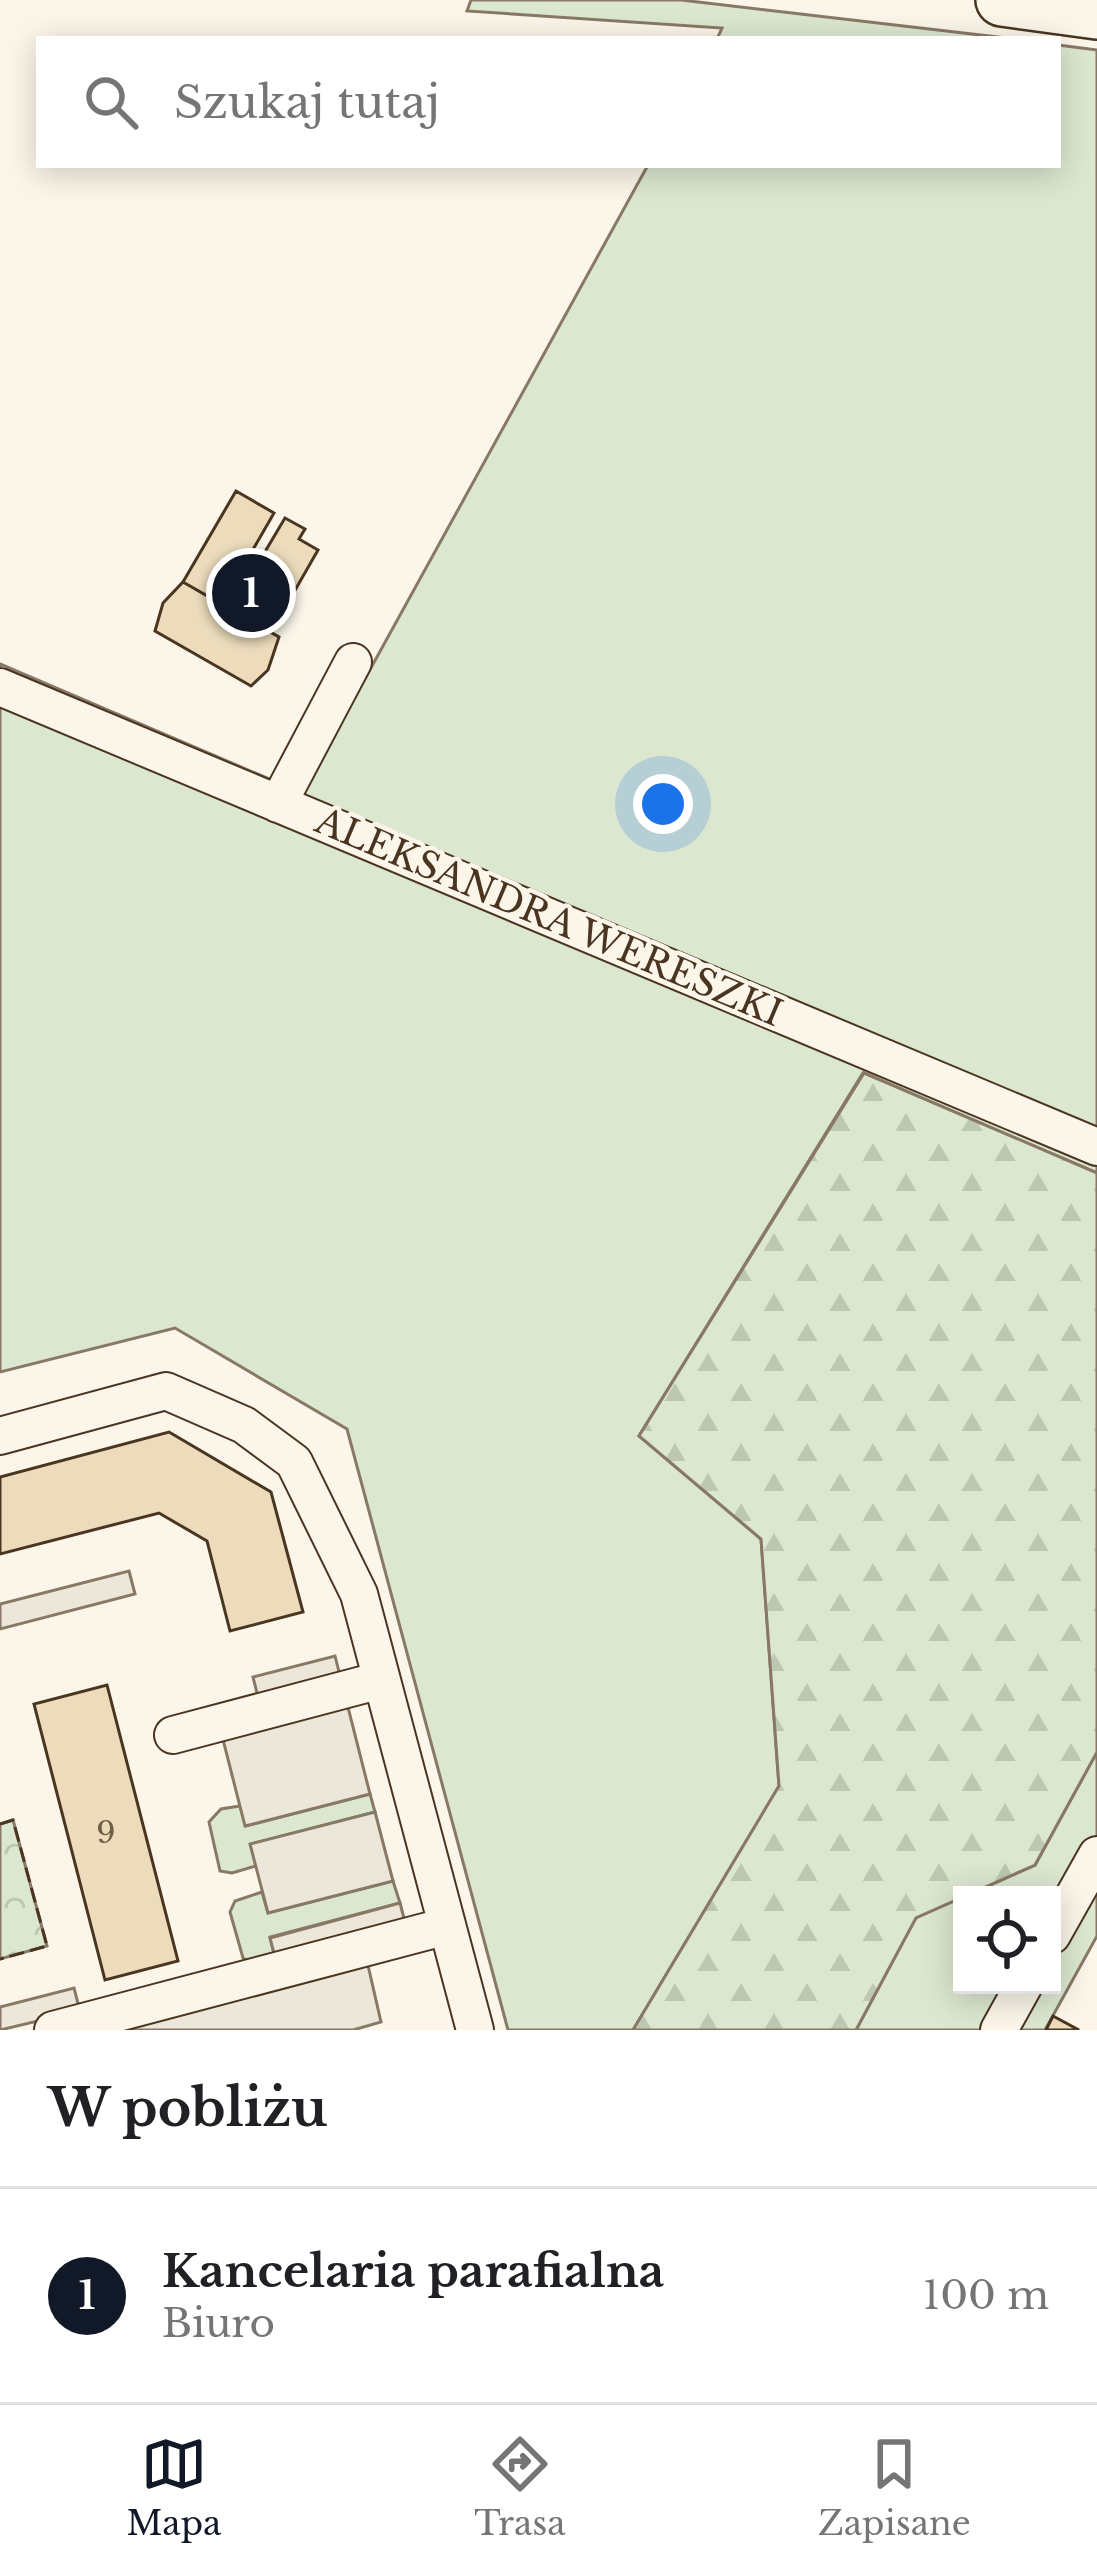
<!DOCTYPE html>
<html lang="pl">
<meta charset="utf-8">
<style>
:root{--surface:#fff;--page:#f2f2f2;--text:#202124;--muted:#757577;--line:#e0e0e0;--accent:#111827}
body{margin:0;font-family:"Libre Baskerville",serif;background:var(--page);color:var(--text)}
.controls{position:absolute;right:36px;bottom:36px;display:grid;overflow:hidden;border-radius:0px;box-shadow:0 6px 30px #0003}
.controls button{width:108px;height:108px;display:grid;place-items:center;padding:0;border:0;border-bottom:3px solid var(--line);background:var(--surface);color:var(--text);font:60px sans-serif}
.you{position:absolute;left:663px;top:804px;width:42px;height:42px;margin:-30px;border:9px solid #fff;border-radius:50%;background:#1a73e8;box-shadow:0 0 0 18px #1a73e833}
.badge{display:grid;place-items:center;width:78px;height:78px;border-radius:50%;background:var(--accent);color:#fff;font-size:39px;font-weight:700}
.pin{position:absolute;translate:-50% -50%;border:6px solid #fff;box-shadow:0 3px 12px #0006}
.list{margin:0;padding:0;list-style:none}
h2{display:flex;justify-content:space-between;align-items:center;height:156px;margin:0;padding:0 48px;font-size:51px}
h2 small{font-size:39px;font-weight:400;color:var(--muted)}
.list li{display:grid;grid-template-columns:78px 1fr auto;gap:36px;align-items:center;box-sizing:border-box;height:216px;padding:0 48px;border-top:3px solid var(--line)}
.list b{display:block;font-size:45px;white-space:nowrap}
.list p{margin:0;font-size:39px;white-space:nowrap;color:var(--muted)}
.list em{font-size:39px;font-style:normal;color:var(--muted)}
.icon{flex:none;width:66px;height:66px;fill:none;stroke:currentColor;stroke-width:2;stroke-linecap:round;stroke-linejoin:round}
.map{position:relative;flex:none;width:1097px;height:2030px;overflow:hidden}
.search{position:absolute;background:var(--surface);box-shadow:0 6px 30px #0003;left:36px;right:36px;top:36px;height:132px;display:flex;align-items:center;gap:30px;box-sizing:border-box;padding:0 42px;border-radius:0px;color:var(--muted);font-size:45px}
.sheet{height:372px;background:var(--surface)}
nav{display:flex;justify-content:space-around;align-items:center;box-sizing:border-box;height:168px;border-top:3px solid var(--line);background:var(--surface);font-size:33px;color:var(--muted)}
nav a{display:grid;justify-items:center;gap:6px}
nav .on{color:var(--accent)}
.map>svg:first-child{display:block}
.green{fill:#dce7d0;stroke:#887966;stroke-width:3}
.forest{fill:url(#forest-firs);stroke:#887966;stroke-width:3}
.park{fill:url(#park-crowns);stroke:#887966;stroke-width:3}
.parking{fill:#ede7d9;stroke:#887966;stroke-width:3}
.building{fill:#ecdcbc;stroke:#4a3520;stroke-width:3}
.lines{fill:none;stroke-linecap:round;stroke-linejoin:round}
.minor-casing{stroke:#4a3520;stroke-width:40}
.highway-casing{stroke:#4a3520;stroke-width:56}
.minor{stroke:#fbf6e9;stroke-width:36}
.highway{stroke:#fbf6e9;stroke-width:51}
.fence{stroke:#4a3520;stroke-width:3;stroke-dasharray:15 6;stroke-linecap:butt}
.labels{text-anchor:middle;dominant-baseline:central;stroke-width:9;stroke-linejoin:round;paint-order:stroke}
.number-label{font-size:30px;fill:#725f47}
.street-label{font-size:36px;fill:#4a3520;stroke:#fbf6e9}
</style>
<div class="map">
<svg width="1097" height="2030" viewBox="0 0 1097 2030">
<defs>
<pattern id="forest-firs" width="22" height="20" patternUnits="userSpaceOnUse" patternTransform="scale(3)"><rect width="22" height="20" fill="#dce7d0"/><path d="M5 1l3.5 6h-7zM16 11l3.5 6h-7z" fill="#bec7b2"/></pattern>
<pattern id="park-crowns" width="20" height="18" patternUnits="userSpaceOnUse" patternTransform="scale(3)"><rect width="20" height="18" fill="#dce7d0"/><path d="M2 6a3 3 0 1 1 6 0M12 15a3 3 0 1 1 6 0" fill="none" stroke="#bec7b2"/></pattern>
</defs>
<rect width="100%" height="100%" fill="#fbf6e9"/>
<path class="green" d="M471,0H681L1015,39H717L722,28L467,11Z
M1058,45L1097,50V1173L863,1073L639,1436L761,1539L779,1786L633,2030H508L347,1429L175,1328L0,1372V664L302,793L648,165H1058Z
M1097,1752V1936L1045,2030H856L916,1917L962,1897V1985H1052V1895H968L1035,1865Z
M370,1794L375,1812L251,1844L256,1866L232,1873L220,1871L209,1822L221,1809L240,1806L246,1826Z
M393,1881L400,1903L270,1937L276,1961L258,1965L243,1958L230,1912L235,1901L262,1892L268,1913Z"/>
<path class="forest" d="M864,1073L1097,1173V1752L1035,1865L916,1918L856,2030H633L779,1786L761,1539L639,1436Z"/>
<path class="park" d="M13,1820L47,1946L0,1959V1824Z"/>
<path class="parking" d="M129,1571L135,1594L0,1629V1604Z
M335,1656L370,1794L245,1826L216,1712L259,1701L253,1677Z
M375,1812L393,1881L268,1913L250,1844Z
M400,1903L406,1926L276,1961L270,1938Z
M367,1961L381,2022L353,2030H121Z
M74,1988L80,2011L0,2030V2007Z"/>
<path class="building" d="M236,491L274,513L244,565L254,571L247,582L237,577L221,604L183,582Z
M285,518L305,529L299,539L318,550L286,606L267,594L257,611L237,599Z
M183,582L279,637L268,670L251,686L155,631L163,603Z
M169,1432L271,1492L303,1612L230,1631L207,1541L159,1513L0,1554V1477Z
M107,1685L178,1961L105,1980L34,1704Z
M1053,2016L1079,2030H1046Z"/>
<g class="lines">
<defs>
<path id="minor" d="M0,687L1097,1147
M278,804L353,662
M0,1436L166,1391L244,1425L294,1462L359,1594L475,2030
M173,1735L381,1680
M1052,1935L1097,1855
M53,2030L447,1926
M999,2030L1024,1985"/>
<path id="highway" d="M1002,0L1097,13"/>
</defs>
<use href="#minor" class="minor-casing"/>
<use href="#highway" class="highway-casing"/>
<use href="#minor" class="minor"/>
<use href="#highway" class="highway"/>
<path class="fence" d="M0,1824L13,1820L47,1946L0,1959"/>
</g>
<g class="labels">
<g class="number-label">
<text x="106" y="1832">9</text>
</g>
<g class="street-label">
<text transform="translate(549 917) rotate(23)">ALEKSANDRA WERESZKI</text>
</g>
</g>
</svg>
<div class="controls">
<button><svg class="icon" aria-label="locate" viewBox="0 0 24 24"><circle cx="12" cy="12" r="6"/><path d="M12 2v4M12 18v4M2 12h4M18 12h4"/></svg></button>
</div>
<div class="you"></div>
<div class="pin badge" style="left:251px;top:593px">1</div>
<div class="search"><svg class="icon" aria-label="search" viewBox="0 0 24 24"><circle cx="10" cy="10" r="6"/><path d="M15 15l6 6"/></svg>Szukaj tutaj</div>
</div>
<section class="sheet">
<h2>W pobliżu<small></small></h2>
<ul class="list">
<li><span class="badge">1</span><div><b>Kancelaria parafialna</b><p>Biuro</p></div><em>100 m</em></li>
</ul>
</section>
<nav>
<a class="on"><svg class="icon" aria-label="map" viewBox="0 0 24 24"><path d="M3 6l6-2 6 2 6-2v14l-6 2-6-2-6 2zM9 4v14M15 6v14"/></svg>Mapa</a>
<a><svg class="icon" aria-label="directions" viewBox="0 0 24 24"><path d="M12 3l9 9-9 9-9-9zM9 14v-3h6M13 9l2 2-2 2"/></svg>Trasa</a>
<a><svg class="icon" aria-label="saved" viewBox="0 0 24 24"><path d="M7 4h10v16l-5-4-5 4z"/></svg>Zapisane</a>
</nav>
